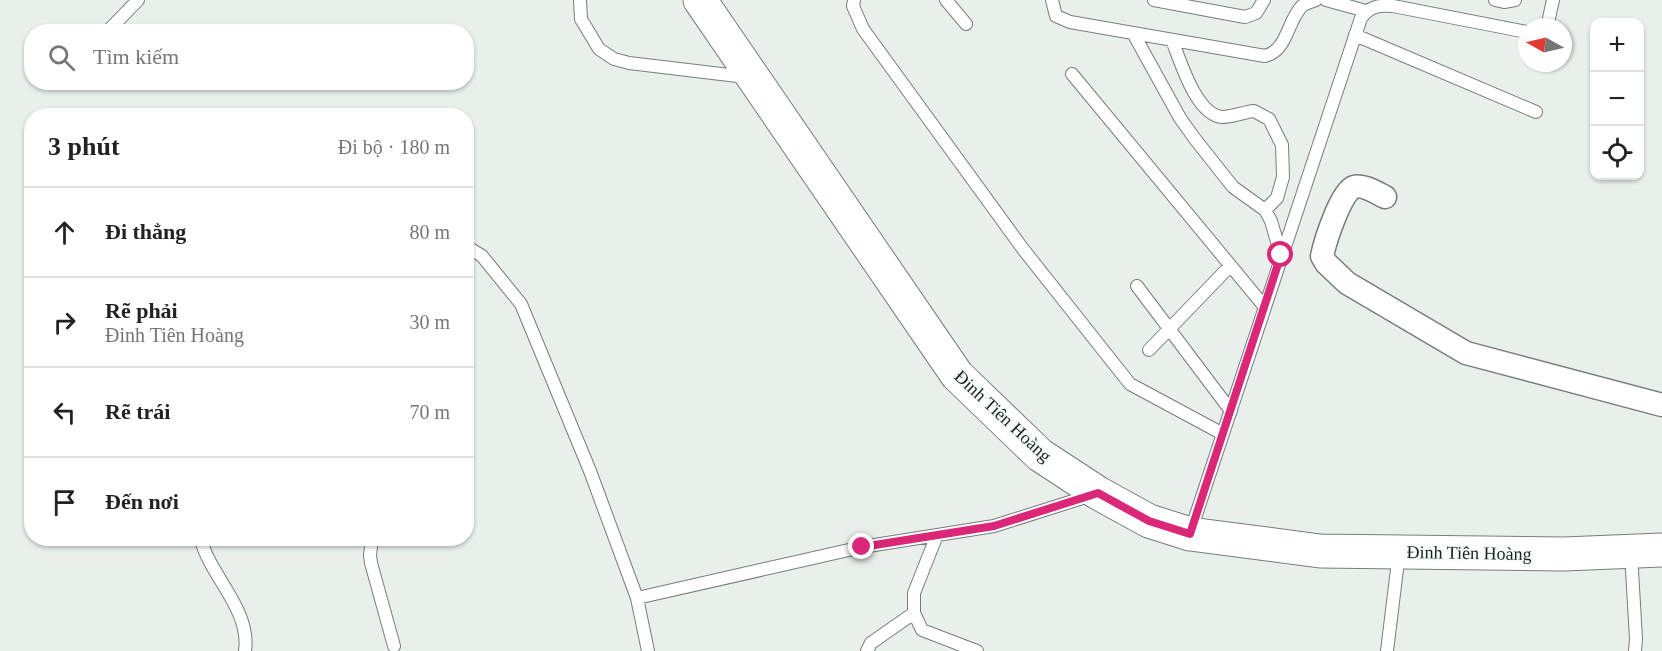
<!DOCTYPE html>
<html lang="vi">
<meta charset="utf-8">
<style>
:root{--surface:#fff;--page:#f2f2f2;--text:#222;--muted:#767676;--line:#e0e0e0}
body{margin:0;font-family:Georgia,serif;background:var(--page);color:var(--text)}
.controls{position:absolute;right:18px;top:18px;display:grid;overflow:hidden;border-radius:12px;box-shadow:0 2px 4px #0004}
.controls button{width:54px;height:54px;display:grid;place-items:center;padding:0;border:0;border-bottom:2px solid var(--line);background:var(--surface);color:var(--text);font:30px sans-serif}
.compass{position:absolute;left:1518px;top:18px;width:54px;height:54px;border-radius:50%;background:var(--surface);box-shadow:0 2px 4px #0004;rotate:278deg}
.stop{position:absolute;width:18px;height:18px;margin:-14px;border:4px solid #db2777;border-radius:50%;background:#fff}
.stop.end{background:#db2777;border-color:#fff;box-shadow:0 2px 6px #0008}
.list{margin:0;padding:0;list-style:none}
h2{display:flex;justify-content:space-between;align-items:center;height:78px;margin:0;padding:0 24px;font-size:26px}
h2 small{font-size:20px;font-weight:400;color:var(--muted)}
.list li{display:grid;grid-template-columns:39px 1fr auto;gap:18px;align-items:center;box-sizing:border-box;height:90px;padding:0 24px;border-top:2px solid var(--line)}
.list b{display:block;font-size:22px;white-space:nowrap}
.list p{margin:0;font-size:20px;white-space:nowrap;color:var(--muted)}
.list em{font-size:20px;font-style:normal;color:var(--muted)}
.icon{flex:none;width:33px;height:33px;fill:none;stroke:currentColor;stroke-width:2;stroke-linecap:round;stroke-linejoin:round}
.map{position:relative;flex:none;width:1662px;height:651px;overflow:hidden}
.search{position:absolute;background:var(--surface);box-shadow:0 2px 4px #0004;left:24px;top:24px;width:450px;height:66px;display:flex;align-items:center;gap:15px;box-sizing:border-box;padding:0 21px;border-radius:24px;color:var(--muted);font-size:22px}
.panel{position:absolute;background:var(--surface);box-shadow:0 2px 4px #0004;left:24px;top:108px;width:450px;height:438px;border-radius:24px}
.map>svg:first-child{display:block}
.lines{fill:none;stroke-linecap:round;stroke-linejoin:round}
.lane-casing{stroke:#777d7a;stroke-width:14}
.street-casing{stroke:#777d7a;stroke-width:25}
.secondary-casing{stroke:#777d7a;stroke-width:35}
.lane{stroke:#fff;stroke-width:12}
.street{stroke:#fff;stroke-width:22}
.secondary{stroke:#fff;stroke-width:33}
.route{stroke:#db2777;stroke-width:8}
.labels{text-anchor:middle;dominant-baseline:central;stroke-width:5;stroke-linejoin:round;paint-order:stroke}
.street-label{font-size:18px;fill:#1e201f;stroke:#f6fef9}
</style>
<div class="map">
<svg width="1662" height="651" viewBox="0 0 1662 651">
<rect width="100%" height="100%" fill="#e9f0ec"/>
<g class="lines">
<defs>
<path id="lane" d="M580,0L581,19L599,49L614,59L629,63L746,77
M854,0L853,6L863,29L1023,249L1130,384L1223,434
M946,0L966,24
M1052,0L1056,16L1070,22L1265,56C1288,50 1287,21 1302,6C1306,3 1311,2 1316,0
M1154,0L1245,17L1256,13L1264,0
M1326,0L1366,11
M1495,0L1504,2L1515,0
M1547,27L1553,0
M107,32L138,0
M1133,33L1180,118L1195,139L1233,187L1265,210L1271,221L1281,255
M1355,35L1536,112
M1172,40C1180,60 1196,115 1222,117C1232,117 1244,112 1254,111L1269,119L1282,145L1283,177L1277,198L1265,210
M1072,74L1264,306
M466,246L482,256L521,304L590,471L637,598L648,651
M1137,286L1231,411
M1149,350L1230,266
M1190,533L1361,18C1370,6 1379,5 1393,6L1527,32
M937,535L914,593V613L922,630L977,651
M200,538C203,546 205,553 209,560C223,588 250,617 245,651
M372,538L370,555L371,563L394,646
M1631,553L1636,639L1635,651
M637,598L862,547L994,526L1092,495
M867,651L871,643L914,613
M1387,651L1399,553"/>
<path id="street" d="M1385,197C1377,193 1363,184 1354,187C1341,191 1325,242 1322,256L1326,263L1347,283L1466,353L1662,405"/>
<path id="secondary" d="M700,0L957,375L1040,455L1098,493L1149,521L1190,534L1320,551L1564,554L1662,550"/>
</defs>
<use href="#lane" class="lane-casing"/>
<use href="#street" class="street-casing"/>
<use href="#secondary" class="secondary-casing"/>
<use href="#lane" class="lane"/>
<use href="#street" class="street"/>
<use href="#secondary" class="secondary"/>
</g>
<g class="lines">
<path class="route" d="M862,547L994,526L1098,493L1149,521L1190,534L1281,255"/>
</g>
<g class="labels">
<g class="street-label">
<text transform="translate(1003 416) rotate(43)">Đinh Tiên Hoàng</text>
<text transform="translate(1469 553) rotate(1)">Đinh Tiên Hoàng</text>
</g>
</g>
</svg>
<div class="controls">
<button>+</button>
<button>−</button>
<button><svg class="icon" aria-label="locate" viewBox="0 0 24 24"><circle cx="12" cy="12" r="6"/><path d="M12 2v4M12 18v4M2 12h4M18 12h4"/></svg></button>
</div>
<svg class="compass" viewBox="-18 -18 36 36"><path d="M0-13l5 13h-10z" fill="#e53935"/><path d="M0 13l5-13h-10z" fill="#767676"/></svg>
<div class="stop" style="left:1281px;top:255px"></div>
<div class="stop end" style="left:862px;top:547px"></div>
<div class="search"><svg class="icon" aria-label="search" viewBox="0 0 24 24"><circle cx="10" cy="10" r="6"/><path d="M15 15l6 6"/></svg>Tìm kiếm</div>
<section class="panel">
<h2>3 phút<small>Đi bộ · 180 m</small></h2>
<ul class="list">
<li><svg class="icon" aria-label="ahead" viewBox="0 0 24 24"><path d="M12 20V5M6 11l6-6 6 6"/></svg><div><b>Đi thẳng</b></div><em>80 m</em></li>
<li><svg class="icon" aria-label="right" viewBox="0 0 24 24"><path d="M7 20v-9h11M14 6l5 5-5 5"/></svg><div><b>Rẽ phải</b><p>Đinh Tiên Hoàng</p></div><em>30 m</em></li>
<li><svg class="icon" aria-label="left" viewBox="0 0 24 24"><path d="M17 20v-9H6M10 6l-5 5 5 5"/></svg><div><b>Rẽ trái</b></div><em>70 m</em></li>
<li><svg class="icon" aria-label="arrive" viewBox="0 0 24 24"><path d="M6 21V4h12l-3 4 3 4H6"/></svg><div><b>Đến nơi</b></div></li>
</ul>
</section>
</div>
